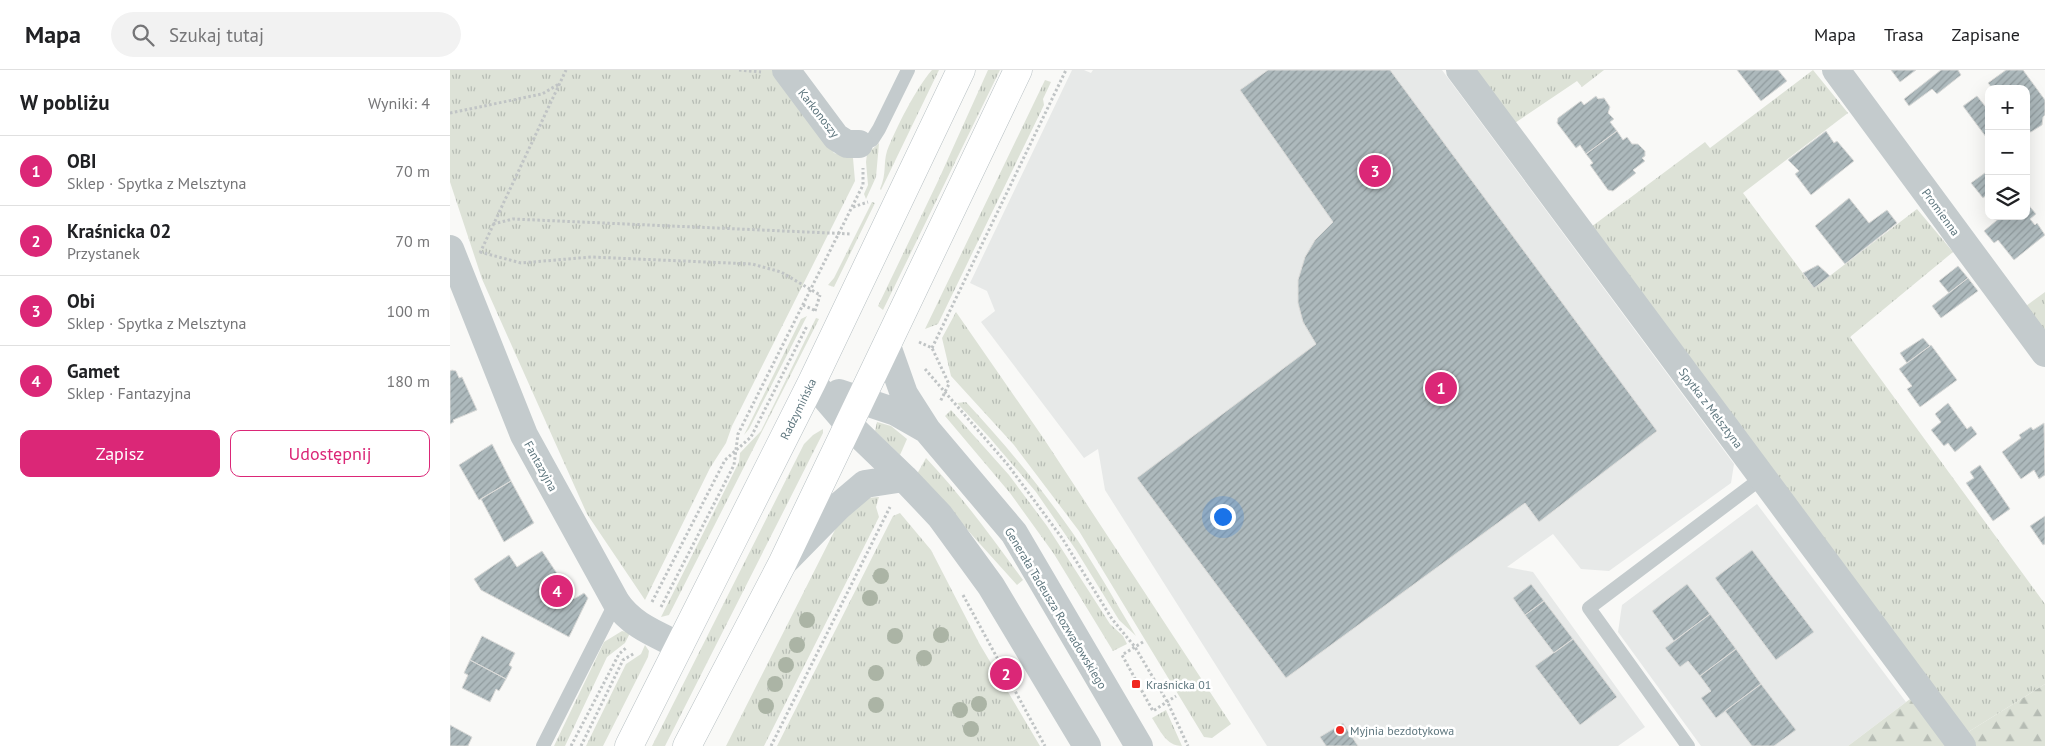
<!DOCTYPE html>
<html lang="pl">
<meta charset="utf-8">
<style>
:root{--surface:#fff;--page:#f2f2f2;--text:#202124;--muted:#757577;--line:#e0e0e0;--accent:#db2777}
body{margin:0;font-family:"PT Sans",sans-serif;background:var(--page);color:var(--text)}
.controls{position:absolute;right:15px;top:15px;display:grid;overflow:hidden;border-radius:10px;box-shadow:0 5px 20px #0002}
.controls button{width:45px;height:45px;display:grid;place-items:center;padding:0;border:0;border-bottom:1px solid var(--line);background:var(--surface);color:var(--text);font:25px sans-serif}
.you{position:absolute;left:772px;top:446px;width:18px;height:18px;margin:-12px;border:4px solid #fff;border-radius:50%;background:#1a73e8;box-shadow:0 0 0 8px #1a73e833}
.badge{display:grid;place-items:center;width:32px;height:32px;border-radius:50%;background:var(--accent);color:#fff;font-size:16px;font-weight:700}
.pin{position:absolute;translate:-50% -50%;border:2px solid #fff;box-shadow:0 1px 5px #0006}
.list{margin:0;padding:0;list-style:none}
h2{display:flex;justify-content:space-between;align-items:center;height:65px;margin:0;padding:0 20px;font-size:21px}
h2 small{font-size:16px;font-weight:400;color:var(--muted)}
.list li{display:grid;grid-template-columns:32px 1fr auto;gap:15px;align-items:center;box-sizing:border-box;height:70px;padding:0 20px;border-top:1px solid var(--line)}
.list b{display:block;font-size:19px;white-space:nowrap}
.list p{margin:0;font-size:16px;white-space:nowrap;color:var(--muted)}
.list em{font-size:16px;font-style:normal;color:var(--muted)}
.actions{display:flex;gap:10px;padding:15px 20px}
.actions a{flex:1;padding:11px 0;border:1px solid var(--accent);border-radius:10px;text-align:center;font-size:18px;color:var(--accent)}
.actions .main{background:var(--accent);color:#fff}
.icon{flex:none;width:28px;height:28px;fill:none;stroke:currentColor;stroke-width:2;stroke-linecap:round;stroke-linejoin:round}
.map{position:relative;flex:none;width:1595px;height:676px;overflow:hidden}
header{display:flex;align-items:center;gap:30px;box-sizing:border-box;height:70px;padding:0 25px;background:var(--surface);border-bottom:1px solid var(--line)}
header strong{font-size:24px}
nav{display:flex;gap:28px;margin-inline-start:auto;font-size:18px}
.search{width:350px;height:45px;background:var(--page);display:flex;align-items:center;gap:12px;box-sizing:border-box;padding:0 18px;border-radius:28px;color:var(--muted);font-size:19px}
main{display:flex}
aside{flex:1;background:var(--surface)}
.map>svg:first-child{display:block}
.built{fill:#e7e9e8}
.grass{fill:url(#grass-tufts)}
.forest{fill:url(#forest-firs)}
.building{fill:url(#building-hatch);stroke:#dbdbd9}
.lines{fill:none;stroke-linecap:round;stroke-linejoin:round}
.secondary-casing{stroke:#b6bfc2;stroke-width:29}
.path{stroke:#c0c4c5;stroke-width:3;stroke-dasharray:2.5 2.5;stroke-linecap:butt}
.service{stroke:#c4cbcd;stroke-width:14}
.minor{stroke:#c4cbcd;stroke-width:28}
.tertiary{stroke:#c4cbcd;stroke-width:28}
.secondary{stroke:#fff;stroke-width:28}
.tree{fill:#abb4a5}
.poi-dot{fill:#f02720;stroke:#fff;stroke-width:2}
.labels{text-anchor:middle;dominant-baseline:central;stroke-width:5;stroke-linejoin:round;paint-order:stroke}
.street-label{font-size:12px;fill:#5e767e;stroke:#fff}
.poi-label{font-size:12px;fill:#5e767e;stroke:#fff;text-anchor:start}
</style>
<header>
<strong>Mapa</strong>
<div class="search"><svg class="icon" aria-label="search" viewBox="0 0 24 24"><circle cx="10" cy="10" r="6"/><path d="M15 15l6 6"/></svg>Szukaj tutaj</div>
<nav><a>Mapa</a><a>Trasa</a><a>Zapisane</a></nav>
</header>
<main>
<aside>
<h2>W pobliżu<small>Wyniki: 4</small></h2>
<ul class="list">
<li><span class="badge">1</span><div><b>OBI</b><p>Sklep · Spytka z Melsztyna</p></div><em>70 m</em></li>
<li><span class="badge">2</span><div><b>Kraśnicka 02</b><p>Przystanek</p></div><em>70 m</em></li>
<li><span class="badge">3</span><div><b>Obi</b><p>Sklep · Spytka z Melsztyna</p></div><em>100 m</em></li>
<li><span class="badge">4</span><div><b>Gamet</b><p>Sklep · Fantazyjna</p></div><em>180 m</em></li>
</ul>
<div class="actions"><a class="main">Zapisz</a><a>Udostępnij</a></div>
</aside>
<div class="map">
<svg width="1595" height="676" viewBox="0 0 1595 676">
<defs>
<pattern id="grass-tufts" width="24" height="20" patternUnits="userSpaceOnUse" patternTransform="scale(1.25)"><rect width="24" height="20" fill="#dde2d7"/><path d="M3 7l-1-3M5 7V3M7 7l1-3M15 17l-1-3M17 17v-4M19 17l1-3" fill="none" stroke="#b6bcb4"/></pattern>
<pattern id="forest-firs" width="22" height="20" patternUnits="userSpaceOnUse" patternTransform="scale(1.25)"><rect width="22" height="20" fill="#dde2d7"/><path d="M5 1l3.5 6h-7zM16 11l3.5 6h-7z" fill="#b6bcb4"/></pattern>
<pattern id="building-hatch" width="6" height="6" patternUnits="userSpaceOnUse" patternTransform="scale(1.25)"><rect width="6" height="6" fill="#adb9bc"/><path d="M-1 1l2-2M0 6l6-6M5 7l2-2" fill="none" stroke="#909b9e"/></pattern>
</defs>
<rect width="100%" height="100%" fill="#f9f9f7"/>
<path class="built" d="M622,0H634L641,3L643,0H992L1284,394L1281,413L1159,501L1131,499L1103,464L1057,497L1083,502L1195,657L1168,676H817L655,420L648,379L634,388L531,252L545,241L537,221L520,213Z
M1307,434L1456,632L1398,676H1251L1168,562L1172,535Z"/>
<path class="grass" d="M0,0H329L384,83L403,88L405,111L282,356L276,373L260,398L195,530L137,444L32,209L0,112Z
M482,0H489L431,120L430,119C437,103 433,94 437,81C446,58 466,18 482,0Z
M538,0H550L433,240L428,236L488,111Z
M1018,0H1154L1132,17L1127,11L1059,57Z
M1363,0L1398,43L1293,123L1364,218L1467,139L1503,182L1400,267L1595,534V614L1515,664L1137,160L1255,72L1260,78Z
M595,10L601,12L593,29L594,35L488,254L475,259Z
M429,73L426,107L416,129L414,124L418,115L416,92L417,84Z
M422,132L425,133L384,217L378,215L384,208Z
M1595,222V262L1576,236Z
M506,242L594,369L781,654L762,668L754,667L629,461L564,375L501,306L492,268Z
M357,246L299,359L294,365L351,249Z
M366,248L369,249L219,545L211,547L289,392L290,383L311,361Z
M516,332C554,373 590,416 622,462C645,495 665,531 686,566L669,550L626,480L586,422L539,367L507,333Z
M501,340L559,405L597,456L660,554L673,566L677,574L663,581L604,484L560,423L495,346Z
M427,352L441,356L457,369L450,385L425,361Z
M373,359V363L215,676H202L354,374L363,365Z
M476,388C512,426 542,468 573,510L567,515L467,404Z
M429,427L426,437L429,447L314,676H276L391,448L416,428Z
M450,443L481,480L529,573L590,676H327L443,446Z
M172,561L180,563L175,573L157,587L115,676H104L154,572Z
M195,575L199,581L198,587L153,676H136L176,594L191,584Z
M716,640L732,676C716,676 710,660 702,648Z"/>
<path class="forest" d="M1595,614V676H1524L1515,664Z
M1464,626L1501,676H1398Z"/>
<path class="building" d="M818,0H940L1207,361L1089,452L1075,433L836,608L687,408L866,274L853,252L848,233V210L855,187L865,170L883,152L790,20Z
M1287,0H1328L1337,11L1311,31Z
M1441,0H1466L1450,12Z
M1491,0H1508L1511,5L1487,24L1482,19L1459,36L1454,29Z
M1556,0H1573L1595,30V45L1593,47L1592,55L1581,62L1576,61V19H1543L1538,13Z
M1146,26L1148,29L1154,28L1160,37L1158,43L1164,49L1160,52L1167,61L1136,84L1130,75L1126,78L1107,53L1108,48L1131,31L1134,35Z
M1527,26L1539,41V71L1513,36Z
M1167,61L1173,70L1177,67L1182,74H1188L1195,81V86L1192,88L1195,91L1183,100L1186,103L1163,121L1158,120L1140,95L1143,93L1136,84Z
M1376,61L1384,73L1387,71L1404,91L1361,125L1345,104L1349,101L1338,90Z
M1539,100V126L1538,124L1533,128L1521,113Z
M1399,128L1419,153L1437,140L1447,153L1395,194L1365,156Z
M1576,132L1586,144L1580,149L1585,155L1587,153L1595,165L1564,190L1548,170L1544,173L1534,161L1552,146H1576Z
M1368,195L1380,206L1364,218L1353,203Z
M1508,196L1518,208L1499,223L1489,211Z
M1518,208L1528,221L1491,248L1482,236Z
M1473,268L1480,276L1457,293L1450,283Z
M1481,275L1507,310L1470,337L1457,319L1462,316L1449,299Z
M2,300L6,301L9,308L12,307L27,340L3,350L4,352L0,354V301Z
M1498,333L1517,359L1521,356L1527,364L1505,382L1498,373L1494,376L1481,360L1491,352L1485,344Z
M1594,353L1595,405L1589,409L1584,400L1571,409L1552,382L1571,368L1569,365L1581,357L1583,360Z
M42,374L61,411L29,430L9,395Z
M1530,395L1560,439L1543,451L1516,413L1524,408L1520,402Z
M61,411L84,453L54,472L31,429Z
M1595,446V474L1593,475L1580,456Z
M1302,480L1364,562L1326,590L1265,508Z
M92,481L124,529L134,523L138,528L119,567L31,520L24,509L59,485L67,497Z
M1081,514L1094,531L1075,545L1063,528Z
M1237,514L1260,544L1224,571L1202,541Z
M1094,531L1123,569L1104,583L1075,545Z
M1260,544L1286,579L1250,606L1238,591L1230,597L1215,578Z
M32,566L65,583L59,595L62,597L56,609L20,590Z
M1123,569L1167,627L1130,655L1085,596Z
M1286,579L1311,614L1266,648L1251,628L1261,621L1250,606Z
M20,590L56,609L49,621L46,619L40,632L12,618L18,605L14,603Z
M1311,614L1346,660L1324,676H1302L1275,641Z
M893,653L908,676H876L870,667Z
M0,655L22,667L18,676H0Z"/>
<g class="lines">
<defs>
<path id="secondary" d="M179,676L362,312L511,0
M237,676L332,494L568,0"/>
</defs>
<use href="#secondary" class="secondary-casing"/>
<path class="path" d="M289,0L311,2
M0,43L92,24L109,14
M403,137L418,132
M43,154L63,149L402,164
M30,182L71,193L141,187L302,194L331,202L370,225
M30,183L116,0
M353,235L366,241
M365,241L370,225
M469,272L482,278L499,314L490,332
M482,278L616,0
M475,299L558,395L612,468L662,549L685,577L718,633L738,676
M513,525L595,676
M202,532L275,390L301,367L357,256
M211,537L284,395L288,364L413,115V98
M693,572L672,585L703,641L726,626
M121,676L169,584L176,578
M131,676L173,590L185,583
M321,676L440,437"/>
<path class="service" d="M409,74L422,70L429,59L458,0
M93,676L166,532
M1238,676L1139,538L1313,407"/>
<path class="minor" d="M336,0L386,67L397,74H409
M1010,0L1512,676
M1386,0L1595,283
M0,179L74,365L166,532C181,555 206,564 230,576"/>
<path class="tertiary" d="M437,276L454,324L477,360L564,463L689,676
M362,312L398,354L454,408L490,446L541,516L637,676
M389,323L446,342L474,358
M335,491L389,436L415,414L454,408"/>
<use href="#secondary" class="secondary"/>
</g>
<g class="tree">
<circle cx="431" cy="506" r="8"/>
<circle cx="420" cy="528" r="8"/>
<circle cx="357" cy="550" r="8"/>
<circle cx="491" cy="565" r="8"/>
<circle cx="445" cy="566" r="8"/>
<circle cx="347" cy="575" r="8"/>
<circle cx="474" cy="588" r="8"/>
<circle cx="336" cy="595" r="8"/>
<circle cx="426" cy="603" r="8"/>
<circle cx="325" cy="614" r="8"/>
<circle cx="529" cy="634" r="8"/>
<circle cx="426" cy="635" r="8"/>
<circle cx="316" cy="636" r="8"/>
<circle cx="510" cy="640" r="8"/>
<circle cx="521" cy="659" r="8"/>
</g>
<g class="poi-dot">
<rect x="681" y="609" width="10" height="10" rx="2.5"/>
<circle cx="890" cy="660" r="5"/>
</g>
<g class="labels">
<g class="street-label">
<text transform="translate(369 43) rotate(52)">Karkonoszy</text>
<text transform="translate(1491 142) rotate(54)">Promienna</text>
<text transform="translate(1261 338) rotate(53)">Spytka z Melsztyna</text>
<text transform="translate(348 339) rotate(-64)">Radzymińska</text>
<text transform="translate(91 396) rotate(61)">Fantazyjna</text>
<text transform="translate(606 538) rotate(59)">Generała Tadeusza Rozwadowskiego</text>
</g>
<g class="poi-label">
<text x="696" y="614">Kraśnicka 01</text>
<text x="900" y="660">Myjnia bezdotykowa</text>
</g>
</g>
</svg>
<div class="controls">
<button>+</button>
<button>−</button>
<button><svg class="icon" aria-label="layers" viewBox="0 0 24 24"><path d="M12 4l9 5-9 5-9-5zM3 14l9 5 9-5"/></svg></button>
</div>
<div class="you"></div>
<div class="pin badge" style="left:991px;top:318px">1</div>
<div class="pin badge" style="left:556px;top:604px">2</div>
<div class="pin badge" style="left:925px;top:101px">3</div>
<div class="pin badge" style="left:107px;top:521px">4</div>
</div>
</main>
